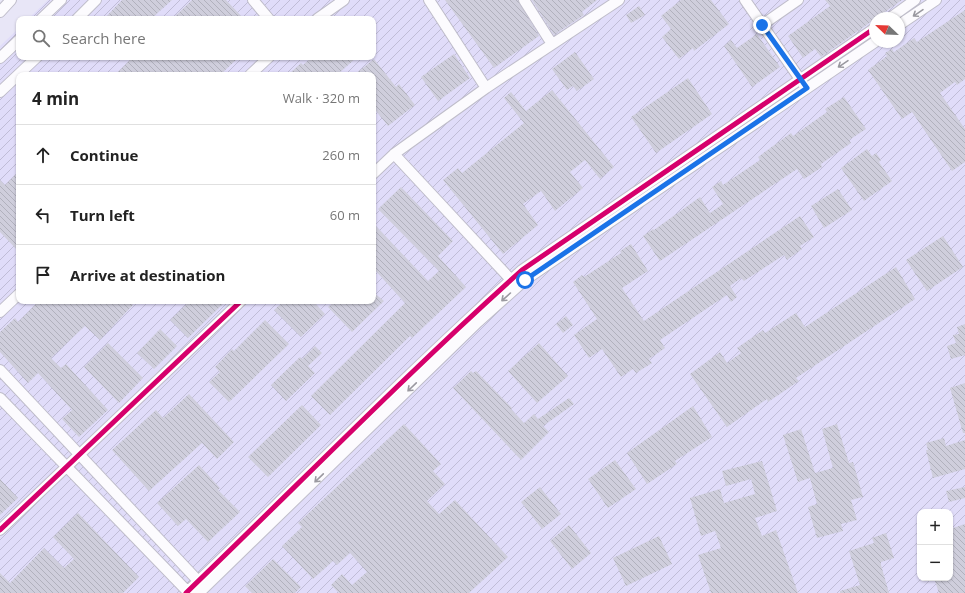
<!DOCTYPE html>
<meta charset="utf-8">
<style>
:root{--surface:#fff;--page:#f2f2f2;--text:#222;--muted:#767676;--line:#e0e0e0}
body{margin:0;font-family:"Open Sans",sans-serif;background:var(--page);color:var(--text)}
.controls{position:absolute;right:12px;bottom:12px;display:grid;overflow:hidden;border-radius:8px;box-shadow:0 1px 3px #0004}
.controls button{width:36px;height:36px;display:grid;place-items:center;padding:0;border:0;border-bottom:1px solid var(--line);background:var(--surface);color:var(--text);font:20px sans-serif}
.compass{position:absolute;left:869px;top:12px;width:36px;height:36px;border-radius:50%;background:var(--surface);box-shadow:0 1px 3px #0004;rotate:293deg}
.stop{position:absolute;width:12px;height:12px;margin:-9px;border:3px solid #1a73e8;border-radius:50%;background:#fff}
.stop.end{background:#1a73e8;border-color:#fff;box-shadow:0 1px 4px #0008}
.list{margin:0;padding:0;list-style:none}
h2{display:flex;justify-content:space-between;align-items:center;height:52px;margin:0;padding:0 16px;font-size:17px}
h2 small{font-size:13px;font-weight:400;color:var(--muted)}
.list li{display:grid;grid-template-columns:26px 1fr auto;gap:12px;align-items:center;box-sizing:border-box;height:60px;padding:0 16px;border-top:1px solid var(--line)}
.list b{display:block;font-size:15px;white-space:nowrap}
.list em{font-size:13px;font-style:normal;color:var(--muted)}
.icon{flex:none;width:22px;height:22px;fill:none;stroke:currentColor;stroke-width:2;stroke-linecap:round;stroke-linejoin:round}
.map{position:relative;flex:none;width:965px;height:593px;overflow:hidden}
.search{position:absolute;background:var(--surface);box-shadow:0 1px 3px #0004;left:16px;top:16px;width:360px;height:44px;display:flex;align-items:center;gap:10px;box-sizing:border-box;padding:0 14px;border-radius:8px;color:var(--muted);font-size:15px}
.panel{position:absolute;background:var(--surface);box-shadow:0 1px 3px #0004;left:16px;top:72px;width:360px;height:232px;border-radius:8px}
.map>svg:first-child{display:block}
.industrial{fill:url(#industrial-furrows);fill-rule:evenodd}
.building{fill:url(#building-back-hatch)}
.lines{fill:none;stroke-linecap:round;stroke-linejoin:round}
.minor-casing{stroke:#bfbdca;stroke-width:12}
.minor{stroke:#fcfbfe;stroke-width:10}
.cycleway-casing{stroke:#fff;stroke-width:8}
.cycleway{stroke:#d6006c;stroke-width:5}
.oneway{stroke:#9a99a0}
.route{stroke:#1a73e8;stroke-width:5}
</style>
<div class="map">
<svg width="965" height="593" viewBox="0 0 965 593">
<defs>
<pattern id="industrial-furrows" width="10" height="10" patternUnits="userSpaceOnUse"><rect width="10" height="10" fill="#e0dcf9"/><path d="M-1 1l2-2M0 10L10 0M9 11l2-2" fill="none" stroke="#c0bcd6"/></pattern>
<pattern id="building-back-hatch" width="6" height="6" patternUnits="userSpaceOnUse"><rect width="6" height="6" fill="#cfcedc"/><path d="M-1 5l2 2M0 0l6 6M5-1l2 2" fill="none" stroke="#b1b1bd"/></pattern>
</defs>
<rect width="100%" height="100%" fill="#e8e6f7"/>
<path class="industrial" d="M48,0H965V593H0V46L19,28V57H373V19H28ZM875,18H899V42H875ZM19,75H373V301H19ZM920,512H950V578H920Z"/>
<path class="building" d="M122,0H172L151,19H104Z
M192,0H226L244,19H172Z
M445,0H518L539,36L494,68Z
M532,0H597L582,12L584,15L554,35Z
M681,0H711L729,24L694,51L693,48L679,59L662,37L671,29L661,16Z
M825,0H902L821,57L815,49L803,58L788,36L830,6Z
M639,6L645,15L631,23L626,15Z
M965,10V79L957,85L955,82L940,93L965,129V162L952,171L912,112L902,119L868,70L887,56L885,53L892,49L894,52L914,38L917,42Z
M757,34L780,67L752,87L724,46L731,40L737,48Z
M575,52L594,79L577,91L573,86L567,90L552,69Z
M454,54L470,78L438,101L421,77Z
M133,57H239L220,75H115Z
M312,57H357L337,75H288L301,63L303,65Z
M374,59L396,87L399,84L415,105L388,126L373,107V75H354Z
M688,78L712,114L656,153L631,117Z
M552,90L614,167L600,179L585,160L570,172L583,188L555,211L541,191L523,204L538,225L503,254L443,180L458,168L462,173L524,123L504,98L511,92L526,111Z
M844,97L866,129L849,140L851,143L821,164L822,167L804,179L797,169L660,261L643,236L653,229L654,230L700,197L710,213L723,204L712,187L721,181L723,185L760,160L758,157L791,133L793,136L827,112L825,109Z
M867,149L872,156L876,153L881,160L879,162L892,181L864,201L841,168Z
M19,171V252L0,232V180L5,185Z
M401,187L453,241L438,256L466,287L412,338L410,336L330,415L311,396L405,303L373,268V223L428,281L439,271L378,209Z
M838,189L852,210L824,228L811,206Z
M800,216L814,237L800,246L802,249L787,260L784,255L744,281L741,278L730,286L737,297L731,302L727,295L660,340L665,348L649,359L652,363L636,373L633,369L621,377L602,349L589,358L574,335L597,319L573,282L582,275L584,277L621,253L620,251L631,244L648,271L622,288L644,321Z
M943,236L963,267L927,291L906,260Z
M896,267L915,299L796,378L799,381L768,402L767,399L727,427L690,374L720,352L727,363L741,353L737,348L763,330L765,333L796,313L805,327Z
M373,292L384,301L352,332L328,307L335,301H373Z
M39,301H129L133,305L100,340L85,326L51,358L61,368L66,364L108,410L79,437L62,419L72,410L38,373L28,383L0,352V332L15,318L18,322Z
M190,301H226L188,338L170,320Z
M284,301H313L325,314L301,337L274,310Z
M566,316L573,325L563,333L556,324Z
M265,320L289,344L229,402L209,382L220,372L215,367L232,349L234,351Z
M965,324V355L951,359L947,346L956,343L953,335L959,334L957,327Z
M160,329L177,346L154,369L137,353Z
M108,343L143,378L119,403L84,367Z
M539,343L568,376L537,403L508,371Z
M315,346L322,353L308,366L315,373L286,401L271,385L300,357L302,359Z
M471,371L473,373L476,371L512,408L511,409L524,423L534,414L538,419L569,398L574,404L543,426L549,432L521,460L453,388Z
M965,383V433H963L950,388Z
M189,394L234,442L217,459L202,443L149,491L112,450L156,410L163,418Z
M302,405L321,425L268,477L248,457Z
M693,406L712,437L675,461L677,464L647,484L627,453Z
M404,424L441,464L433,471L445,484L427,501L439,514L455,500L508,557L469,593H339L331,585L342,574L352,585L367,572L350,553L337,565L333,561L313,579L282,546L302,527L298,523Z
M837,424L849,463L853,462L863,497L851,500L857,520L841,524L843,531L817,538L808,507L817,504L810,478L798,482L783,435L801,429L815,473L833,468L822,429Z
M944,438L946,446L965,440V469L933,478L926,450H928L926,443Z
M615,460L636,489L608,508L588,479Z
M762,461L777,511L755,518L762,536L776,530L798,593H711L698,555L721,548L715,531L701,536L690,498L720,489L724,503L755,494L751,479L726,486L722,471Z
M199,465L220,488L218,490L240,512L208,542L186,519L178,526L157,503Z
M0,479L18,498L0,515Z
M540,487L561,514L542,529L521,502Z
M965,487V498L949,502L946,491Z
M78,513L139,577L123,593H0V573L10,583L44,548L64,568L74,559L53,537Z
M965,524V593H939L934,578H950V529Z
M569,525L591,553L572,569L550,541Z
M886,533L894,558L881,562V565L889,593H840V591L860,585L849,551L874,543L872,538Z
M659,536L672,564L626,586L613,558Z
M273,559L301,587L295,593H252L245,586Z"/>
<g class="lines">
<defs>
<path id="minor" d="M253,0L269,19
M429,0L486,88
M524,0L552,44
M745,0L804,85
M0,12L11,0
M890,18L915,0
M41,19L61,0
M77,19L96,0
M317,19L344,0
M762,25L798,0
M899,25L936,0
M0,58L19,40
M250,75L269,57
M0,92L37,57
M394,154L515,284
M373,174L394,154L486,88L619,0
M0,312L19,294
M0,370L202,585
M0,398L189,593
M0,530L241,301
M186,593C298,485 406,374 522,270L875,28
M199,593L478,322L525,280L875,42"/>
</defs>
<use href="#minor" class="minor-casing"/>
<use href="#minor" class="minor"/>
<defs>
<path id="cycleway" d="M0,530L241,301
M186,593C298,485 406,374 522,270L875,28"/>
</defs>
<use href="#cycleway" class="cycleway-casing"/>
<use href="#cycleway" class="cycleway"/>
</g>
<defs><path id="oneway-shaft" d="M-6 0H5M1.5-3L5.5 0L1.5 3" fill="none" stroke-width="1.6" stroke-linecap="round" stroke-linejoin="round"/></defs>
<g class="oneway">
<use href="#oneway-shaft" transform="translate(918 13) rotate(146)"/>
<use href="#oneway-shaft" transform="translate(843 64) rotate(146)"/>
<use href="#oneway-shaft" transform="translate(506 297) rotate(138)"/>
<use href="#oneway-shaft" transform="translate(412 387) rotate(136)"/>
<use href="#oneway-shaft" transform="translate(319 478) rotate(136)"/>
</g>
<g class="lines">
<path class="route" d="M525,280L807,88L762,25"/>
</g>
</svg>
<div class="controls">
<button>+</button>
<button>−</button>
</div>
<svg class="compass" viewBox="-18 -18 36 36"><path d="M0-13l5 13h-10z" fill="#e53935"/><path d="M0 13l5-13h-10z" fill="#767676"/></svg>
<div class="stop" style="left:525px;top:280px"></div>
<div class="stop end" style="left:762px;top:25px"></div>
<div class="search"><svg class="icon" aria-label="search" viewBox="0 0 24 24"><circle cx="10" cy="10" r="6"/><path d="M15 15l6 6"/></svg>Search here</div>
<section class="panel">
<h2>4 min<small>Walk · 320 m</small></h2>
<ul class="list">
<li><svg class="icon" aria-label="ahead" viewBox="0 0 24 24"><path d="M12 20V5M6 11l6-6 6 6"/></svg><div><b>Continue</b></div><em>260 m</em></li>
<li><svg class="icon" aria-label="left" viewBox="0 0 24 24"><path d="M17 20v-9H6M10 6l-5 5 5 5"/></svg><div><b>Turn left</b></div><em>60 m</em></li>
<li><svg class="icon" aria-label="arrive" viewBox="0 0 24 24"><path d="M6 21V4h12l-3 4 3 4H6"/></svg><div><b>Arrive at destination</b></div></li>
</ul>
</section>
</div>
